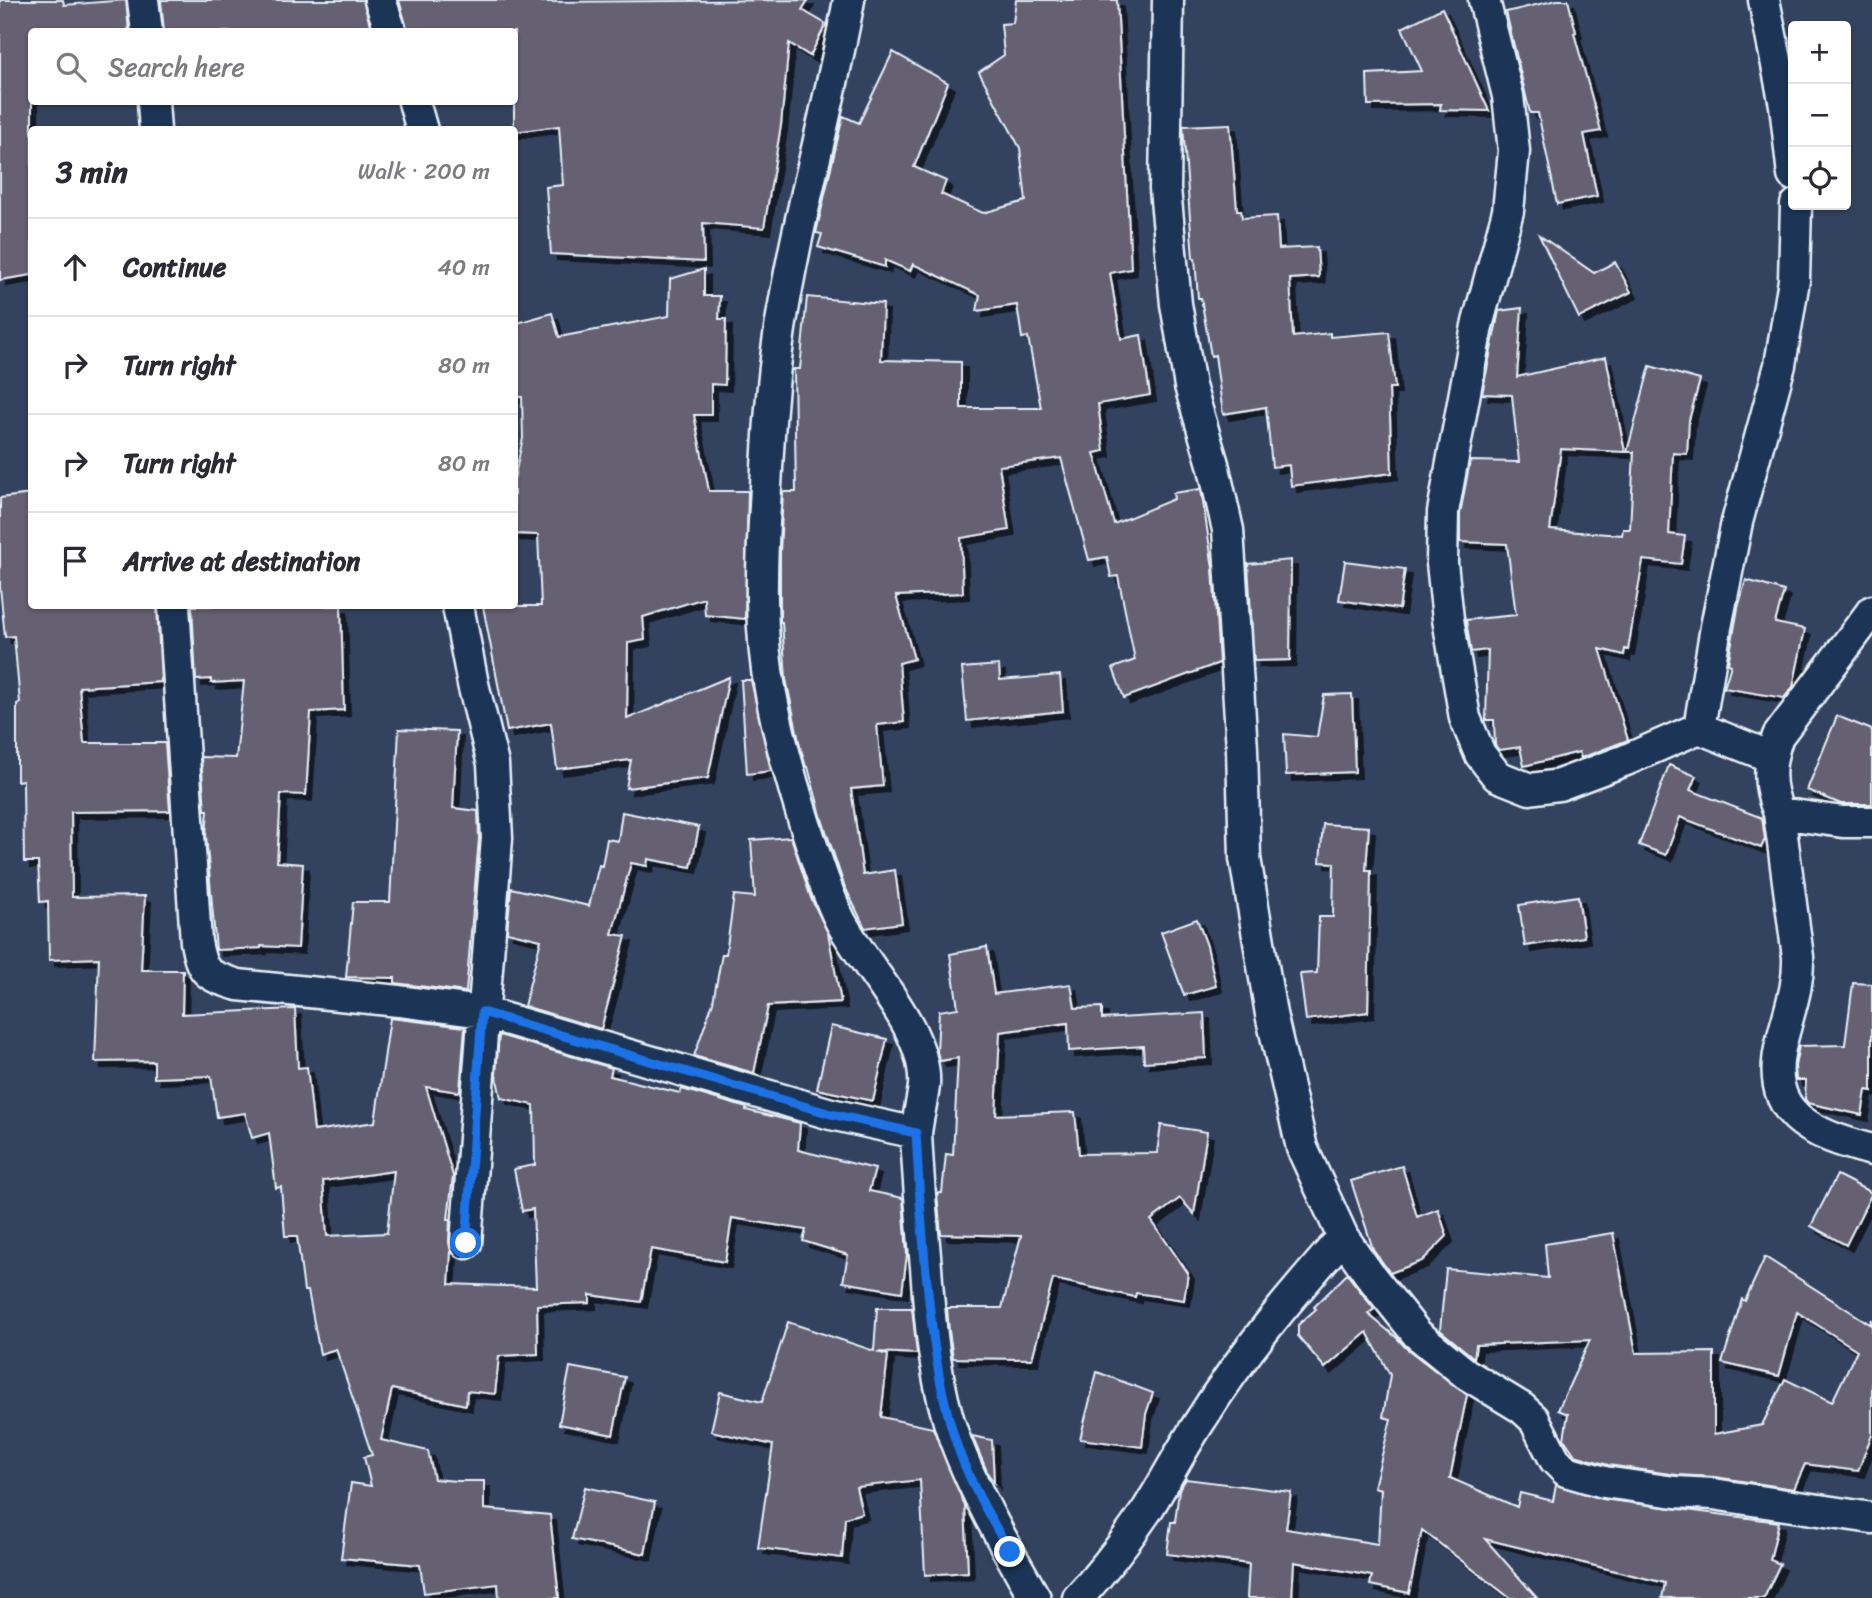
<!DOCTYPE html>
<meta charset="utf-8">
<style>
:root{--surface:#fff;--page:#f7f7f7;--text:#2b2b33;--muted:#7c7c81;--line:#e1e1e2}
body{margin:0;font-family:Sriracha,sans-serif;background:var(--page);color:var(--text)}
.controls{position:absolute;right:21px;top:21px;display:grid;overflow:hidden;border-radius:7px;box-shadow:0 2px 5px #0004}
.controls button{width:63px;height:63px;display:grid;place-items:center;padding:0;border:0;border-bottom:2px solid var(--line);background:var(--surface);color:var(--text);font:35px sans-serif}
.stop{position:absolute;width:21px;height:21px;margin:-16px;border:5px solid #1a73e8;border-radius:50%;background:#fff}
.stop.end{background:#1a73e8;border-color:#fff;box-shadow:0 2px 7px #0008}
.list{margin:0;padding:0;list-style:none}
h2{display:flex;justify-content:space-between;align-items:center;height:91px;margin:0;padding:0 28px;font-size:30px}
h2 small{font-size:23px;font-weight:400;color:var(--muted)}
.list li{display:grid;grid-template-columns:46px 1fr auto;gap:21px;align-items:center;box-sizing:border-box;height:98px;padding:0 28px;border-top:2px solid var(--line)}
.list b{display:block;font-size:26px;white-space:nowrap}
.list em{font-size:23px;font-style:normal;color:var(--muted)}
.icon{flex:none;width:38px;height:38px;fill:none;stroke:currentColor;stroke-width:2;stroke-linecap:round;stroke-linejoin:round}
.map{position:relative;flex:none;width:1872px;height:1598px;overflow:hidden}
.search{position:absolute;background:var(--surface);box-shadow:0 2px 5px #0004;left:28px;top:28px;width:490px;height:77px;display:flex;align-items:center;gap:18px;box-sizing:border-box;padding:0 24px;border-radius:7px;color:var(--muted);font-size:26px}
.panel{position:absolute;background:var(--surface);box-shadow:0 2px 5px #0004;left:28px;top:126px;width:490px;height:483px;border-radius:7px}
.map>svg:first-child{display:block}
.building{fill:#656072;stroke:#e8f1f8;stroke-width:2;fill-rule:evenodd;filter:url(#shadow)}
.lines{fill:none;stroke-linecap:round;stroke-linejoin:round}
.minor-casing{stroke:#e8f1f8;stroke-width:35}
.minor{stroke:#1d3557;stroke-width:30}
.route{stroke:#1a73e8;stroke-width:9}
</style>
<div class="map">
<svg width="1872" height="1598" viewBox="0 0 1872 1598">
<defs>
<filter id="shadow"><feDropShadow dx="6" dy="6" stdDeviation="0" flood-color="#0009"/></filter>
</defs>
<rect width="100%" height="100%" fill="#33425f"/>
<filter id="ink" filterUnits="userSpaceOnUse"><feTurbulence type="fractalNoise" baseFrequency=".0143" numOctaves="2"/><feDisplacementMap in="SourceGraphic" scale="14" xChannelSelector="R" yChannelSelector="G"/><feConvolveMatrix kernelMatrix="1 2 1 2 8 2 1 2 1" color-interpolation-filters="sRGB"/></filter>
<g filter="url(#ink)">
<path class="building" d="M0,0H63L64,5L126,0L129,32H32V275L0,280Z
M161,0H363L372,32H164Z
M399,0H542V2L808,0L802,10L826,24L810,56L789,43L781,125L764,228L703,223L704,262L551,254L546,187L563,185L559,126L514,132V32H408Z
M1016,0H1117L1131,269L1110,273L1121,339L1141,335L1150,395L1098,404L1104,451L1094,453L1114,524L1174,499L1173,493L1201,489L1213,568L1219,663L1124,698L1113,668L1135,660L1118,576L1111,577L1107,557L1089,560L1061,458L999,466L1009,530L961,538L963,593L896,596L914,659L899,663L904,722L877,725L883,786L851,789L863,875L895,870L902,923L865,928L844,885L822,819L808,767H806L800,746L786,679L782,622H780V553L783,492H796L794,369H800L807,297L883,304L881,360L961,362V408H1041L1028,337L1022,338L1017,305L977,311L980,295L913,264L910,271L885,260V267L818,247L822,234L816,233L843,116L859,123L893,52L948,83L914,167L946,181L941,194L983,213L1026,201L1020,148L979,72L1004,55L1001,24L1013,23Z
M1557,0H1568L1576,32L1574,33L1601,131L1584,134L1597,196L1557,204L1538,113H1530L1506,12Z
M1442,8L1489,111L1440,110L1441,104L1368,105L1367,74L1422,71L1402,28Z
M1230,124L1237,210H1241L1242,218L1277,216L1279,249L1317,247L1319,277L1290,279L1293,337L1330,333V337L1389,332L1395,388H1389L1392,473L1291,486L1289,465L1272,467L1266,407L1223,414L1215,355L1211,356L1201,298H1198L1195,258H1193L1183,126Z
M1539,235L1594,273L1615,262L1631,292L1579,318Z
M704,269V296H720L719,319H726L725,385L711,384V415H694L709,491H748L745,619L705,615L704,598L643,617L645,640L628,643L627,719L729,677L708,778L626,788L631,760L557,769L551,723L507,731L483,606H541L538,535L514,534V480L523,438L522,397H514V324L552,313L559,337L669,316L670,279Z
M1522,308L1517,377L1606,357L1625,452L1561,449L1550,530L1622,535L1623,529H1630L1634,452H1627L1650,366L1700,380L1689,420L1687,454L1673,453L1669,534L1685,536L1681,564L1643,560L1628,650L1625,649L1624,655L1600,649L1628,740L1581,758L1579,752L1524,766L1520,747L1499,750L1495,745L1494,720H1486L1488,650L1471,652L1466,620L1516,615L1507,544L1460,542V514L1470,461L1519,462L1512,395L1482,394L1499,311Z
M32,494V606H157L161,682L79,687L84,743H165L170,811L71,812L72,897L145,896L141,970H183L182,1014L295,1009L298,1068L307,1067L314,1131L375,1122L390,1018L465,1027L460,1090L458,1092L426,1087L453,1176L448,1219H450L449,1242L451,1251L449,1284L536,1287L533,1209L522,1211L514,1169L535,1165L534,1105L501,1098L496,1075L499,1035L612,1068L610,1076L680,1093L682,1089L747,1108L746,1110L800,1123L798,1150L875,1169L869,1191L903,1198L907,1255L902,1292L843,1282L848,1255L803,1241L806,1230L732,1218L725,1262L651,1249L641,1302L590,1295V1303L537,1305L538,1354L499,1356L495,1394L467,1391L466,1405L392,1389L381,1440L428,1451L434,1479L457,1481H484V1509L550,1515L559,1598H499L498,1584L424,1593L420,1565L341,1558L351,1483L371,1486L364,1457L372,1455L336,1349L320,1354L308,1291H304L297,1236H285L281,1187L276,1188L269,1133L252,1138L245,1113L217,1117L211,1076L154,1078V1061L95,1062L99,958L49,960L48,901L40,902L38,862H24L23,780L17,781V704L20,703L14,636L5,637L0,587V498ZM394,1171L387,1233L327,1236L323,1181Z
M1291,560L1290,660L1254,661L1248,564Z
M1345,561L1405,569L1399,609L1339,600Z
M1746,580L1784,591L1775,623L1805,629L1793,687L1784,698L1724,688L1731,665L1728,664L1738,608Z
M192,606H341L344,710L311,712L306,795L281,794L277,862L303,864L298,948L261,946V948L216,950L206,835L208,810H205L201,757L236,758L244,681L211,683V679L196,680Z
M999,665L1000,680L1060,675L1063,711L967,721L962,668Z
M741,680H751L771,771L747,774Z
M1352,694L1355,772L1286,775L1284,734L1317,737L1324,695Z
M1837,716L1872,730V804H1841L1807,790Z
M399,729L457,731L453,808L478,811L479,838L466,992L395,983V978L346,977L353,902H390Z
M1669,765L1696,776L1690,790L1762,818L1765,839L1761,848L1680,817L1666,855L1639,845Z
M622,812L699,827L691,867L648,859L647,866L631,863L612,934L626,936L601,1029L524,1006L541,940L507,932L511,888L589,906L599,865L602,866L607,839L618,841Z
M1323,824L1369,827L1366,870H1371L1368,1012L1306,1020L1300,974L1317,973L1319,917H1333L1334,863L1320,862Z
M791,837L811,898L828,933L841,1002L768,1006L754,1073L694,1056L713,1002L722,954H726L734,895L755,897L751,840Z
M1578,896L1584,937L1525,946L1519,905Z
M1197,919L1207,946L1216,986L1184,995L1161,932Z
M987,947L994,994L1071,984L1075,1008L1102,1007V1019L1204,1013L1206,1058L1144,1062L1143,1046L1069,1051L1068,1023L1000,1032L996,1115L1075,1112L1079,1154L1157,1153L1161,1125L1207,1132L1194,1214L1180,1198L1151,1220L1188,1273L1184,1300L1136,1293L1135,1297L1053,1279L1032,1359L953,1358L949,1331L947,1308H1002L1021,1236L941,1234L937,1193H942L946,1154L953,1155L958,1058L940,1061L937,1052L939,1011L958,1008L950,954Z
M1853,983L1872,984V1091L1866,1090L1862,1115L1808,1103L1805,1099L1806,1080H1796L1795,1066L1799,1046L1845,1045Z
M831,1026L887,1039L873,1101L817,1089Z
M1402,1166L1417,1217L1438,1209L1447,1236L1422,1261L1390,1273L1373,1249L1351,1181Z
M1837,1175L1872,1193L1846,1245L1811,1226Z
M1613,1233L1636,1353L1714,1352V1434L1762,1425L1785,1379L1832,1402L1857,1350L1797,1312L1779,1376L1722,1363L1742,1299L1745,1301L1765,1257L1870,1324L1872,1319V1434L1858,1471L1805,1464L1794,1489L1715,1477L1677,1475L1608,1465L1575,1455L1564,1439L1568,1414L1558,1410L1590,1340L1476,1345L1474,1358L1440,1330L1446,1269L1548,1278L1545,1244Z
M1347,1274L1374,1309L1368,1314L1397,1338L1406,1348L1467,1395L1450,1478L1517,1507L1520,1493L1553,1501L1556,1485L1602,1499L1779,1522L1770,1560L1780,1564L1764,1598H1662L1665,1583L1485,1539L1537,1598H1510L1422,1530L1409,1593L1370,1585L1372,1576L1294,1562L1292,1598H1247L1249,1564L1167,1554L1171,1522H1175L1179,1490L1186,1479L1291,1492L1286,1529L1378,1544L1381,1489L1374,1487L1391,1419L1383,1417L1390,1375L1367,1332L1325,1368L1298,1336V1325L1316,1309L1314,1307Z
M877,1308H912L917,1354L877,1352L888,1355L881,1417L933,1428L965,1506L968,1572L925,1575L920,1480L856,1487L862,1513L845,1518L842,1558L758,1548L773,1445L711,1431L720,1392L762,1402L788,1322L874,1351Z
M570,1367L625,1377L613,1435L559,1424Z
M1097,1372L1153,1393L1146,1414L1142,1447L1080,1439Z
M972,1436L992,1440L994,1482L988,1474Z
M585,1487L655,1502L645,1554L572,1539Z"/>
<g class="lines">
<defs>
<path id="minor" d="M143,0L147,32
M380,0L391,32
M849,0C829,110 797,219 780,329C771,388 768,447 765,506C761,567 759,634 771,694C780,744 795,794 811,843C819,868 828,896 840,920C865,969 928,1029 924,1086C922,1102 918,1117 916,1133
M1168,0L1165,189L1176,304L1190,386L1213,464L1228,530L1242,749L1245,858L1271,1014L1302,1148L1343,1237L1369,1274L1417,1334L1466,1374L1522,1408L1534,1419L1555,1460L1566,1471L1604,1482L1675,1492L1713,1494L1872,1518
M1484,0L1508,96L1514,151L1508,211L1477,326L1443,512L1442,563L1448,619L1465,718L1480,754L1497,776L1530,789L1559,785L1626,760L1699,728L1771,757
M1764,0L1785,105L1793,175
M153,102L155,130
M414,102L422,130
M174,606L196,942C202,975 207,975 238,985L399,1001L482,1012L831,1114L916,1133C918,1178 922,1222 926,1267C930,1325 935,1385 955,1440C976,1496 1006,1547 1035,1598
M458,606L473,684L493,764L497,838L466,1243
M1872,611L1778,736C1768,764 1767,785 1779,813L1798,957C1799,987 1789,1011 1782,1040C1762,1115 1812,1134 1872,1150
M1699,728L1716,627L1737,522L1780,365L1794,280L1796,205
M1779,813L1843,822H1872
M1078,1598C1103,1571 1126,1541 1147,1510C1166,1480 1182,1448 1202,1418C1243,1352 1292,1295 1343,1237"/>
</defs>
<use href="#minor" class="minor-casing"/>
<use href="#minor" class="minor"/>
</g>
</g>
<g class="lines" filter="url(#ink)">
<path class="route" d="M466,1243L482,1012L831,1114L916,1133C918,1176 921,1219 925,1262C931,1322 936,1378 954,1436C966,1477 989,1515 1010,1552"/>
</g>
</svg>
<div class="controls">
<button>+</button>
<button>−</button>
<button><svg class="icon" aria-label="locate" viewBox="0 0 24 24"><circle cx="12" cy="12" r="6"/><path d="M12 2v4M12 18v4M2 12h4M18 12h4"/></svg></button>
</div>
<div class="stop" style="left:466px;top:1243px"></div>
<div class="stop end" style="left:1010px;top:1552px"></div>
<div class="search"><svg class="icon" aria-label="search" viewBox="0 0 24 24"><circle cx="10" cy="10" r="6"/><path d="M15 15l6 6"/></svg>Search here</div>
<section class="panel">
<h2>3 min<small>Walk · 200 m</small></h2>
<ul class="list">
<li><svg class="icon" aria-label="ahead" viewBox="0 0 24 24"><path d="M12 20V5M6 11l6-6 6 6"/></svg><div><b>Continue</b></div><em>40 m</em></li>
<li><svg class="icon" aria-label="right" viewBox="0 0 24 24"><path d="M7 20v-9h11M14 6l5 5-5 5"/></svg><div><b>Turn right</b></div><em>80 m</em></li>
<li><svg class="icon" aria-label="right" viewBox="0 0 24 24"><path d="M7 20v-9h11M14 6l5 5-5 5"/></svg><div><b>Turn right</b></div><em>80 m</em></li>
<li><svg class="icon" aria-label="arrive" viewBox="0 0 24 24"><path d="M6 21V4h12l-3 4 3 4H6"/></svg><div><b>Arrive at destination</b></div></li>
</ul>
</section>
</div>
